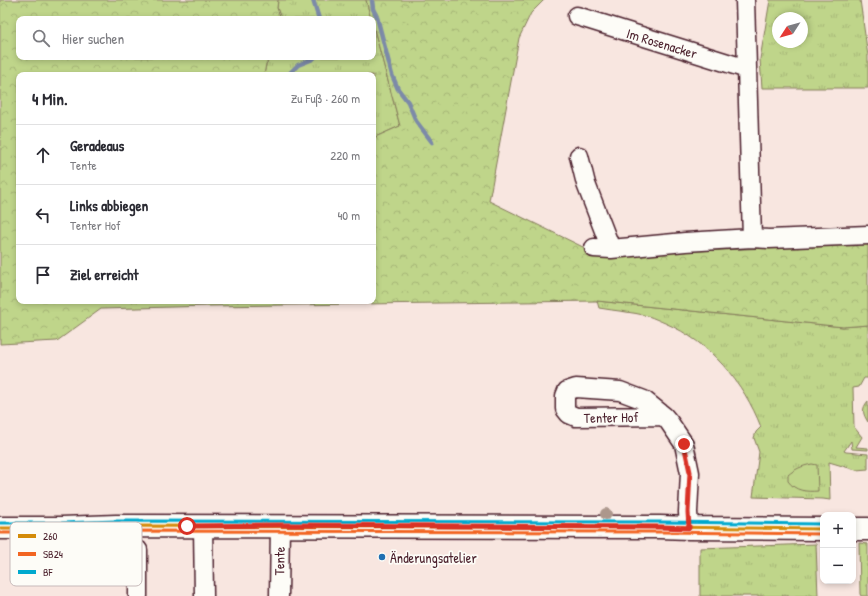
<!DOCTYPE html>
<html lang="de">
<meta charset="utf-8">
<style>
:root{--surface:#fff;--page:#f7f7f7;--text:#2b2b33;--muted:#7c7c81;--line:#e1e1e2}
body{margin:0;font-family:"Patrick Hand",sans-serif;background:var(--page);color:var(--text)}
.controls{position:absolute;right:12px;bottom:12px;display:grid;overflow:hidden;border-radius:8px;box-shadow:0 2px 6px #0003}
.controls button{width:36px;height:36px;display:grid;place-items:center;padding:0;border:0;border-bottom:1px solid var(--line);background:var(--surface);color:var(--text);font:20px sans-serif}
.compass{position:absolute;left:772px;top:12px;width:36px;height:36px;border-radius:50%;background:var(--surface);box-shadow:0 2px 6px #0003;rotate:234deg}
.stop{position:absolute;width:12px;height:12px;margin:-9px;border:3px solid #d93025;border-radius:50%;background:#fff}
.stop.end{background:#d93025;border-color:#fff;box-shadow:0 1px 4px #0008}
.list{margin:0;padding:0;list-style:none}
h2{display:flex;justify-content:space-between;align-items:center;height:52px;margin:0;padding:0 16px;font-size:17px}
h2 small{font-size:13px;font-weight:400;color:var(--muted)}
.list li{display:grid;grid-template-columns:26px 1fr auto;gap:12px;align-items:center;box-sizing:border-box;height:60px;padding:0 16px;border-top:1px solid var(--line)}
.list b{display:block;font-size:15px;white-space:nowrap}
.list p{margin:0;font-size:13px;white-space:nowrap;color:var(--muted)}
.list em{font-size:13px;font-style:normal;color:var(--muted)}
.icon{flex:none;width:22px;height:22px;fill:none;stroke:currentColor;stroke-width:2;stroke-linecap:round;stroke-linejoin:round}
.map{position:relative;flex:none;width:868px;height:596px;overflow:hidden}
.search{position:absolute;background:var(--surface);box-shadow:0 2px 6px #0003;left:16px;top:16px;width:360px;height:44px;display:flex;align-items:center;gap:10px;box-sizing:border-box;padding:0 14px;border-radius:8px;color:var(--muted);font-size:15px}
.panel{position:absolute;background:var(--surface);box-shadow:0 2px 6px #0003;left:16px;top:72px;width:360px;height:232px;border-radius:8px}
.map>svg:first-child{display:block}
.grass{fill:url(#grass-tufts);stroke:#847a5a;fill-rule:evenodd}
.forest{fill:url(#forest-crowns);stroke:#847a5a}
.pitch{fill:#bfd58a;stroke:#847a5a}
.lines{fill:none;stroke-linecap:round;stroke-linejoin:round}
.stream{stroke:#7b8aa8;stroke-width:4.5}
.street-casing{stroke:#4a1f2b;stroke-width:21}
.primary-casing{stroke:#4a1f2b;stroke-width:25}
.street{stroke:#fdfcf7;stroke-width:18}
.primary{stroke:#fdfcf7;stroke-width:22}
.bus-1-casing{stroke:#fdfcf7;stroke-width:6}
.bus-2-casing{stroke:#fdfcf7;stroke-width:6}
.bus-3-casing{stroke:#fdfcf7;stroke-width:6}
.bus-1{stroke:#d48b09;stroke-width:3}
.bus-2{stroke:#f26522;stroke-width:3}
.bus-3{stroke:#00a9ce;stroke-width:3}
.tree{fill:#ac978c}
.route{stroke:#d93025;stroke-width:5}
.poi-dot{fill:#1f6fb2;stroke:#fdfcf7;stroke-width:1.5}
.labels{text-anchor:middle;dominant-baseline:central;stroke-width:3.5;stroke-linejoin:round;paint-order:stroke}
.street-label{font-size:14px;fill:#4a1f2b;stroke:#fdfcf7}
.poi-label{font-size:14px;fill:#4a1f2b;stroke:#fdfcf7;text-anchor:start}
.key{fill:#fdfcf7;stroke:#c7baba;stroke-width:1}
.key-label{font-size:11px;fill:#4a1f2b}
</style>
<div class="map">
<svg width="868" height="596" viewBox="0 0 868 596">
<defs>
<pattern id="grass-tufts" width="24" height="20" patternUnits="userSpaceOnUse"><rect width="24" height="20" fill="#bfd58a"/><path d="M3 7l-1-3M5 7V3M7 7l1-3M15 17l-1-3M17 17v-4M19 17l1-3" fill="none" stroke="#a6b677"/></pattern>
<pattern id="forest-crowns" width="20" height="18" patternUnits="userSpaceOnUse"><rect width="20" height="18" fill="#bfd58a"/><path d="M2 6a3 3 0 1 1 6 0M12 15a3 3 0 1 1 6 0" fill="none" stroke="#a6b677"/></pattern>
</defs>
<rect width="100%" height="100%" fill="#f8e6e0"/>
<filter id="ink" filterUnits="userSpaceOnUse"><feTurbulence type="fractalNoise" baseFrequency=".025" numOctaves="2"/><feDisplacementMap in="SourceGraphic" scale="8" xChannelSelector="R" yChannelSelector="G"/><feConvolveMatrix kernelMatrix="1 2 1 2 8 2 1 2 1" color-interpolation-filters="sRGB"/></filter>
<g filter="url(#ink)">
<path class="grass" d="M278,0H366L371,19H281L277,8Z
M770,0H860L868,56V88H762L760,59ZM778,18H802V42H778Z
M373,25L400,126L373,138V75H264L266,64L271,57H373Z
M597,301L843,327L868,325V378H864L859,387L853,388L854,427L862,437L856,447L868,448V450L852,449L851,441L844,451L846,452L868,454V469L856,470L829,462L830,500L823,499L753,497L759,452L754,438L756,432L761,427C744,383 710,342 665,323C660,321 654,318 648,316C632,312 616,311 599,308Z
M868,401V422C863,414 861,409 868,401Z
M859,543L868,544V596H861L860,594Z
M816,544L818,596H700V548Z"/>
<path class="forest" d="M0,0H278L277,8L281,19H19V57H271L266,64L264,75H19V301H373V138L400,126L373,25V19H371L366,0H544L531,13L519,38L489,201L587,249L620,254L868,244V325L843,327L597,301L209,306L101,309L57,341L0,344Z"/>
<path class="pitch" d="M812,464L817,465L818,491C806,492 795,491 788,481V475C795,469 802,466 812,464Z"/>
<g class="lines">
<path class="stream" d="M313,0L319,19
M372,0L373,9L377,17L392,75L398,89L408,102L416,121L432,142
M288,75L298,65L313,59L315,57"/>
<defs>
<path id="street" d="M745,0L752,238
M577,16L747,69
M579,156L586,184L611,249L594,248
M611,249L685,242L752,238L769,239L868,235
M664,416L576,417L569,414L565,409V396L567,391L576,388L620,391L644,400L664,416L669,422L684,444L690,473L688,512L689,528
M203,526L204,596
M138,550V596
M279,596L280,525"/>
<path id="primary" d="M0,528H62L116,526L660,527L689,528L823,529
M853,529H868"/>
</defs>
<use href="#street" class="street-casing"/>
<use href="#primary" class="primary-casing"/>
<use href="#street" class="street"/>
<use href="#primary" class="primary"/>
<defs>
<path id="bus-1" d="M0,528H62L116,526L660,527L823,529"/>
<path id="bus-2" d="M0,533H62L116,531L660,532L823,534"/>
<path id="bus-3" d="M0,523H62L116,521L660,522L823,524"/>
</defs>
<use href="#bus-1" class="bus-1-casing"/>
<use href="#bus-2" class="bus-2-casing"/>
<use href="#bus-3" class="bus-3-casing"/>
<use href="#bus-1" class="bus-1"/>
<use href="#bus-2" class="bus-2"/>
<use href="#bus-3" class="bus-3"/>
</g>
<circle class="tree" cx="606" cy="514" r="6"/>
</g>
<g class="lines" filter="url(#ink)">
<path class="route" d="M187,526L280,525L660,527L689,528L688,512L690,472L684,444"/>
</g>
<circle class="poi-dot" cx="382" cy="557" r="4"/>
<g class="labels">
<g class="street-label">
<text transform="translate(662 43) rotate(17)">Im Rosenacker</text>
<text transform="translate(611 417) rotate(-1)">Tenter Hof</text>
<text transform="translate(279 561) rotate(-89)">Tente</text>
</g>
<g class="poi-label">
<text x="390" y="557">Änderungsatelier</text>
</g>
</g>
<rect x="10" y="522" width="132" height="64" rx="6" class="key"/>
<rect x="18" y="534" width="18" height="4" fill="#d48b09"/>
<rect x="18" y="552" width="18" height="4" fill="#f26522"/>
<rect x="18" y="570" width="18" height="4" fill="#00a9ce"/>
<g class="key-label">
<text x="43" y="540">260</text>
<text x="43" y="558">SB24</text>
<text x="43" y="576">BF</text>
</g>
</svg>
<div class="controls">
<button>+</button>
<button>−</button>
</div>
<svg class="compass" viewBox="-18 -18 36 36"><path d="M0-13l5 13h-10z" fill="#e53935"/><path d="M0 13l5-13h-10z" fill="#7c7c81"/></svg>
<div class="stop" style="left:187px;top:526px"></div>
<div class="stop end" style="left:684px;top:444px"></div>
<div class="search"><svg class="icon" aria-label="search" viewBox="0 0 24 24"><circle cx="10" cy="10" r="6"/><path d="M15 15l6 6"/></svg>Hier suchen</div>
<section class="panel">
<h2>4 Min.<small>Zu Fuß · 260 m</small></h2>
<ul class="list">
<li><svg class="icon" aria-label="ahead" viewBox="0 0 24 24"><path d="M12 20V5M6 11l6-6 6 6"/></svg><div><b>Geradeaus</b><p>Tente</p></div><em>220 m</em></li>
<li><svg class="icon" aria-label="left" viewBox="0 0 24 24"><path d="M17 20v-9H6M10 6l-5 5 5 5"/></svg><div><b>Links abbiegen</b><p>Tenter Hof</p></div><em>40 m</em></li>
<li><svg class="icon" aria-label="arrive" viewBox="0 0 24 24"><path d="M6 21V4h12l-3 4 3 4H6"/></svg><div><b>Ziel erreicht</b></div></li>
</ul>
</section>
</div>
